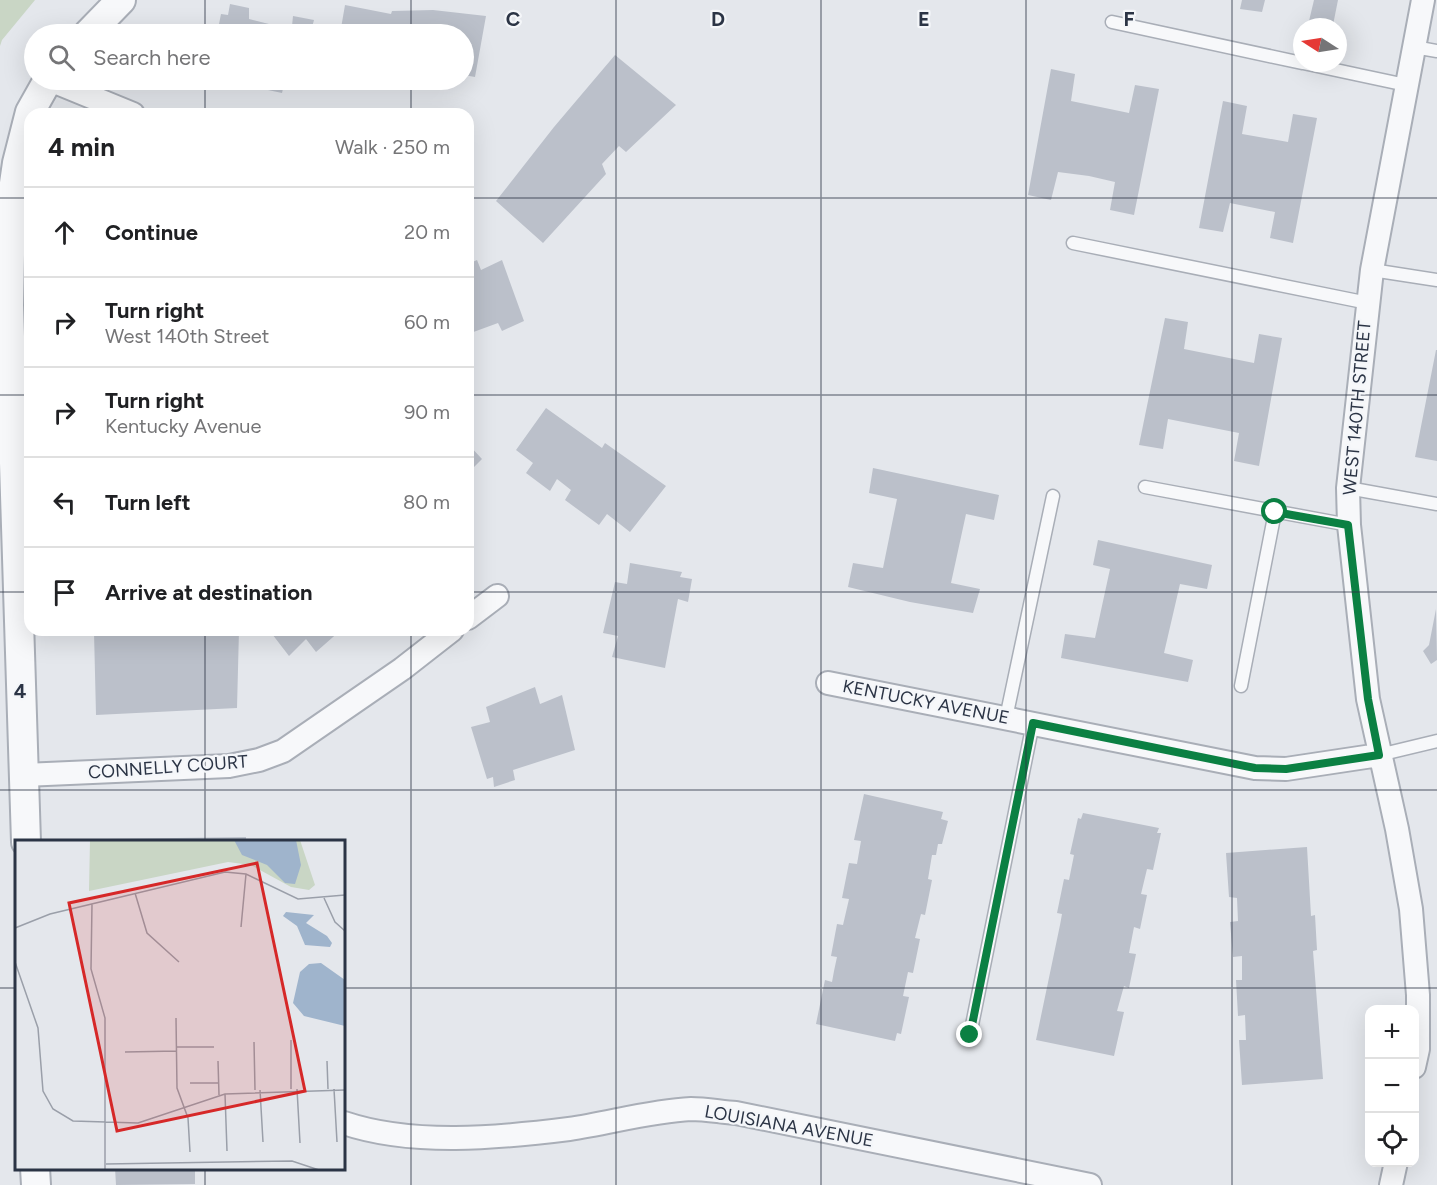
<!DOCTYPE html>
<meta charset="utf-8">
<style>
:root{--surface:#fff;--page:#f6f6f6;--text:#202124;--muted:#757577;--line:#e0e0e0}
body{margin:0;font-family:Figtree,sans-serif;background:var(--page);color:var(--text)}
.controls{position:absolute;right:18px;bottom:18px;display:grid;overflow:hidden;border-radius:12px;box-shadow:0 6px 24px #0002}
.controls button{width:54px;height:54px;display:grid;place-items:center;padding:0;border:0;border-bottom:2px solid var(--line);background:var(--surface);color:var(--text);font:30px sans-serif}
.compass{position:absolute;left:1293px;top:18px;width:54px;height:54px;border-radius:50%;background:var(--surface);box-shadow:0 6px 24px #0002;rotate:282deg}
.stop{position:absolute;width:18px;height:18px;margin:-14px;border:4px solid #0b8043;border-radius:50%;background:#fff}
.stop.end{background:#0b8043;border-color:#fff;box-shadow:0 2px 6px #0008}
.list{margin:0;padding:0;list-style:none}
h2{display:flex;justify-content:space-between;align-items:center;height:78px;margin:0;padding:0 24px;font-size:26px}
h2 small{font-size:20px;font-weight:400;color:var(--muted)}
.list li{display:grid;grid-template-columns:39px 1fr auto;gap:18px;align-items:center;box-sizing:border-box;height:90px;padding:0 24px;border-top:2px solid var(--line)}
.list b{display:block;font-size:22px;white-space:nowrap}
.list p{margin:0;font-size:20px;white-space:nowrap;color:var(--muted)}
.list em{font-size:20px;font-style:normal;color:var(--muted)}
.icon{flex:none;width:33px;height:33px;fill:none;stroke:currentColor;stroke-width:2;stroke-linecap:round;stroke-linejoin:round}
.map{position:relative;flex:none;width:1437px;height:1185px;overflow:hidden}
.search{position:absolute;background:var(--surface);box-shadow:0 6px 24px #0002;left:24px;top:24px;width:450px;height:66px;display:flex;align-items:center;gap:15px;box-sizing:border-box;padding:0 21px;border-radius:33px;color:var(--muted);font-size:22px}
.panel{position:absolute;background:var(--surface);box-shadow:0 6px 24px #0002;left:24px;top:108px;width:450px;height:528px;border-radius:18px}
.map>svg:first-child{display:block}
.green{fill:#c9d6c5}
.building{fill:#bbc0ca}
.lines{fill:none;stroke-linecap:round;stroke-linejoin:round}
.service-casing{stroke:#a9aeb7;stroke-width:15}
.minor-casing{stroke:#a9aeb7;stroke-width:26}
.tertiary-casing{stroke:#a9aeb7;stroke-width:32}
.service{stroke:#f7f8fa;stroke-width:12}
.minor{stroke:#f7f8fa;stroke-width:22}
.tertiary{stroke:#f7f8fa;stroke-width:28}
.route{stroke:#0b8043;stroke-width:8}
.grid{fill:none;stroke:#2b3445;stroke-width:1.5;stroke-opacity:0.55}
.labels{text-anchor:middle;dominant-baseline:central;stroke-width:4.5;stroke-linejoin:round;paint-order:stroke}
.street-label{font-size:18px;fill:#2b3445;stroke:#f4f6f9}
.inset-road{fill:none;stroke:#9a9fa9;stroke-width:1.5}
.view{fill:#d62828;fill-opacity:0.15;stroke:#d62828;stroke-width:3}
.inset-edge{fill:none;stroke:#2b3445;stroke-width:3}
.grid-label{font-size:20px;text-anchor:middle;font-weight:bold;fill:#2b3445;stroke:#f4f6f9;stroke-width:4.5;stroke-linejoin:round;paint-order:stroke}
</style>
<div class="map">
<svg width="1437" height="1185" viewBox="0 0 1437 1185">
<rect width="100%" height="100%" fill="#e4e7ec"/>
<path class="green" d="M0,0H35L2,40L0,46Z"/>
<path class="building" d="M1242,0H1265L1262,12L1240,9Z
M1314,0H1338L1333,25L1309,21Z
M230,4L249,8V19L269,24L292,26L293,16L314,20L311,31L316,32L315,34H217L221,14L228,15Z
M345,5L391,14L392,11L433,10L486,16L475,77L464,75V34H340Z
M615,55L676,105L626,152L619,146L602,164L606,174L543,243L496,201L554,127Z
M1051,69L1075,74L1071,101L1105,108L1129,113L1135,85L1159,89L1134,215L1110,210L1115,182L1089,176L1058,172L1051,200L1028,195Z
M230,80H285L282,93L230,82Z
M429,80H457L455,86L428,82Z
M1223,101L1247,106L1242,134L1288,142L1293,114L1317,118L1293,243L1270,238L1275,212L1230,203L1223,232L1199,228Z
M477,260L481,270L502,260L524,321L502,331L498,323L468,334V264Z
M1165,318L1188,322L1184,349L1254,363L1259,334L1282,338L1259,466L1234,461L1239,433L1168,419L1163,449L1139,445Z
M1436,350H1437V461L1415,457Z
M546,408L602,448L605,443L666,486L630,532L607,514L599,525L565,500L571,490L557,479L550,491L526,473L533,463L516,450Z
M468,444L482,459L468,473Z
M873,468L999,495L994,520L966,514L951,583L980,589L973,613L910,602L848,587L853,563L883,568L897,499L869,493Z
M1098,540L1212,565L1207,589L1180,584L1164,653L1193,660L1188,682L1061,658L1065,634L1095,638L1110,569L1093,565Z
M630,563L682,572L680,577L692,579L688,602L678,599L665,668L612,657L618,636L603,633L615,582L627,584Z
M1436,609L1437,660L1431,664L1423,651L1429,645Z
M141,630H239L237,708L96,715L94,632Z
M269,630H341L316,652L306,639L289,656Z
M535,687L540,704L562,695L575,750L513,770L515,780L494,787L493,777L487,779L471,727L490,722L486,707Z
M864,794L943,812L941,819L948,821L942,844H938L936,855H932L928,879L932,880L925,915L921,914L915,938L920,939L913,973L908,972L903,996L909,997L901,1034L897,1033L895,1041L816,1024L825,980L832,982L834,971L837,957L831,956L837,924L843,925L849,899L842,898L849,863L857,864L861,841L854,840Z
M1083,813L1159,828L1157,833H1161L1153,870L1147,869L1141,894L1147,895L1140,929L1134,927L1129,953L1136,954L1129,988L1124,986L1117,1011L1124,1012L1114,1056L1036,1040L1060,925L1062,914L1057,913L1064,879L1069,880L1074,855L1070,854L1078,818L1081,819Z
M246,837V842H107V839Z
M1307,847L1311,916L1315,915L1317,950L1313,951L1323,1079L1242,1085L1239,1040H1246L1245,1015L1238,1016L1236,980H1242V956L1233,957L1230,922L1238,921L1237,898L1229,897L1226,853Z
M115,1168H195V1184L116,1185Z"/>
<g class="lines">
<defs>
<path id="service" d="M1112,22L1302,63
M1414,47L1437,51
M1303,63L1406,85
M1073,243L1368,303
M1372,270L1437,280
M1145,487L1349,525
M1348,488L1437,504
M1241,686L1275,512
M1006,718L1053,496
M1379,755L1437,741
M970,1035L1033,723"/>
<path id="minor" d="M50,80L133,114
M468,618L497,596
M828,683L1255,768L1286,769L1379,755
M24,775L229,766L259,760L283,751L402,669L452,630
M1414,1067L1418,1049V995L1411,909L1397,829L1368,699L1349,525L1348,488L1372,270L1423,0
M344,1123C412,1146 498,1138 569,1129C610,1123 650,1111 691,1109C706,1109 721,1112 736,1113L1090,1185
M1391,1185L1396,1162"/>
<path id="tertiary" d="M88,34L121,0
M26,842L9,305L11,204L17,163L30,112L48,80
M35,1168L36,1185"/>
</defs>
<use href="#service" class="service-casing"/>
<use href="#minor" class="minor-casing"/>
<use href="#tertiary" class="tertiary-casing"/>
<use href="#service" class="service"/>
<use href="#minor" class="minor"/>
<use href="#tertiary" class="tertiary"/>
</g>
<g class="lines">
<path class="route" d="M970,1035L1033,723L1255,768L1286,769L1379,755L1368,699L1348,525L1275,512"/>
</g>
<path class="grid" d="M205,0V34M411,0V34M616,0V1185M821,0V1185M1026,0V1185M1232,0V1185M205,80V114M411,80V114M0,198H30M468,198H1437M0,395H30M468,395H1437M0,592H30M468,592H1437M205,630V842M411,630V1185M0,790H1437M0,988H16M344,988H1437M205,1168V1185"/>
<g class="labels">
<g class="street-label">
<text transform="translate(1357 408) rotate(-85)">WEST 140TH STREET</text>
<text transform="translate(926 702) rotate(11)">KENTUCKY AVENUE</text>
<text transform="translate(168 767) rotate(-4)">CONNELLY COURT</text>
<text transform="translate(789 1126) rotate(10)">LOUISIANA AVENUE</text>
</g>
</g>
<g transform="translate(15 840)">
<rect width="330" height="330" fill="#e4e7ec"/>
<path d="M75,0H285L300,45L294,50L276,47L236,25L213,22L74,51Z" fill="#c9d6c5"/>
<path d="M219,0H281L286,25L280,44L270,43L252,25L227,15ZM271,72L299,75L291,83L312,96L317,103L315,107L290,105L282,86L268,76ZM306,123L330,140V186L289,176L278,163L285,132L294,124Z" fill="#9fb4cc"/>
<path class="inset-road" d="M120,53L132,93L164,122M309,58L320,82L330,91M77,64L76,129L90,178V330M226,87L231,34M0,88L35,74L210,32L231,34L283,59L330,55M0,122L23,188L28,251L38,269L58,281L123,283L210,254L330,250M161,178L162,248L173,278L175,312M276,200V249M239,202L240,250M162,207H199M110,212L162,211M203,221L204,255M312,221L313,249M175,243H204M282,249L285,303M319,249L322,302M245,250L248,302M210,254L212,311M91,324L277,321L304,330"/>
<path class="view" d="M242,23L290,251L102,291L54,63Z"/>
<rect width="330" height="330" class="inset-edge"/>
</g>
<g class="grid-label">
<text x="513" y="26">C</text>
<text x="718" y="26">D</text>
<text x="924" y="26">E</text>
<text x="1129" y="26">F</text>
<text x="20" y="698">4</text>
</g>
</svg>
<div class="controls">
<button>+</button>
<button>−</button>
<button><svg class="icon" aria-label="locate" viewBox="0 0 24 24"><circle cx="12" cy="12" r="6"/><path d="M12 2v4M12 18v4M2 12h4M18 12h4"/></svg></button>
</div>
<svg class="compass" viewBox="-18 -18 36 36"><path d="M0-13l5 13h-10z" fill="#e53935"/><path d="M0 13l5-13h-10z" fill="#757577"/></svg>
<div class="stop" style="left:1275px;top:512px"></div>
<div class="stop end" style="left:970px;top:1035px"></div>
<div class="search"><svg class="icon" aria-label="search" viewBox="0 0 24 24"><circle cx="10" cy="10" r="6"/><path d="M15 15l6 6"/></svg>Search here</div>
<section class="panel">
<h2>4 min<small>Walk · 250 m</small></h2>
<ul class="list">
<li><svg class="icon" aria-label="ahead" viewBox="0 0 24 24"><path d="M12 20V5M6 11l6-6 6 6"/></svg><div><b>Continue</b></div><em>20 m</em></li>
<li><svg class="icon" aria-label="right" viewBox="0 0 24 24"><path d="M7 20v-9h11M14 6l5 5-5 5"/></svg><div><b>Turn right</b><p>West 140th Street</p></div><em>60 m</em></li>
<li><svg class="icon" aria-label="right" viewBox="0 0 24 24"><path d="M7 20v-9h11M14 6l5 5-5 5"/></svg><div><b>Turn right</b><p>Kentucky Avenue</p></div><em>90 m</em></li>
<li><svg class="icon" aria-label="left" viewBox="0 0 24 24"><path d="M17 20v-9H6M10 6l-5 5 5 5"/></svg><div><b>Turn left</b></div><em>80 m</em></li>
<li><svg class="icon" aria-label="arrive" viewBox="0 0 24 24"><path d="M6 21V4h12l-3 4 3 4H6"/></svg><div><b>Arrive at destination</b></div></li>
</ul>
</section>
</div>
